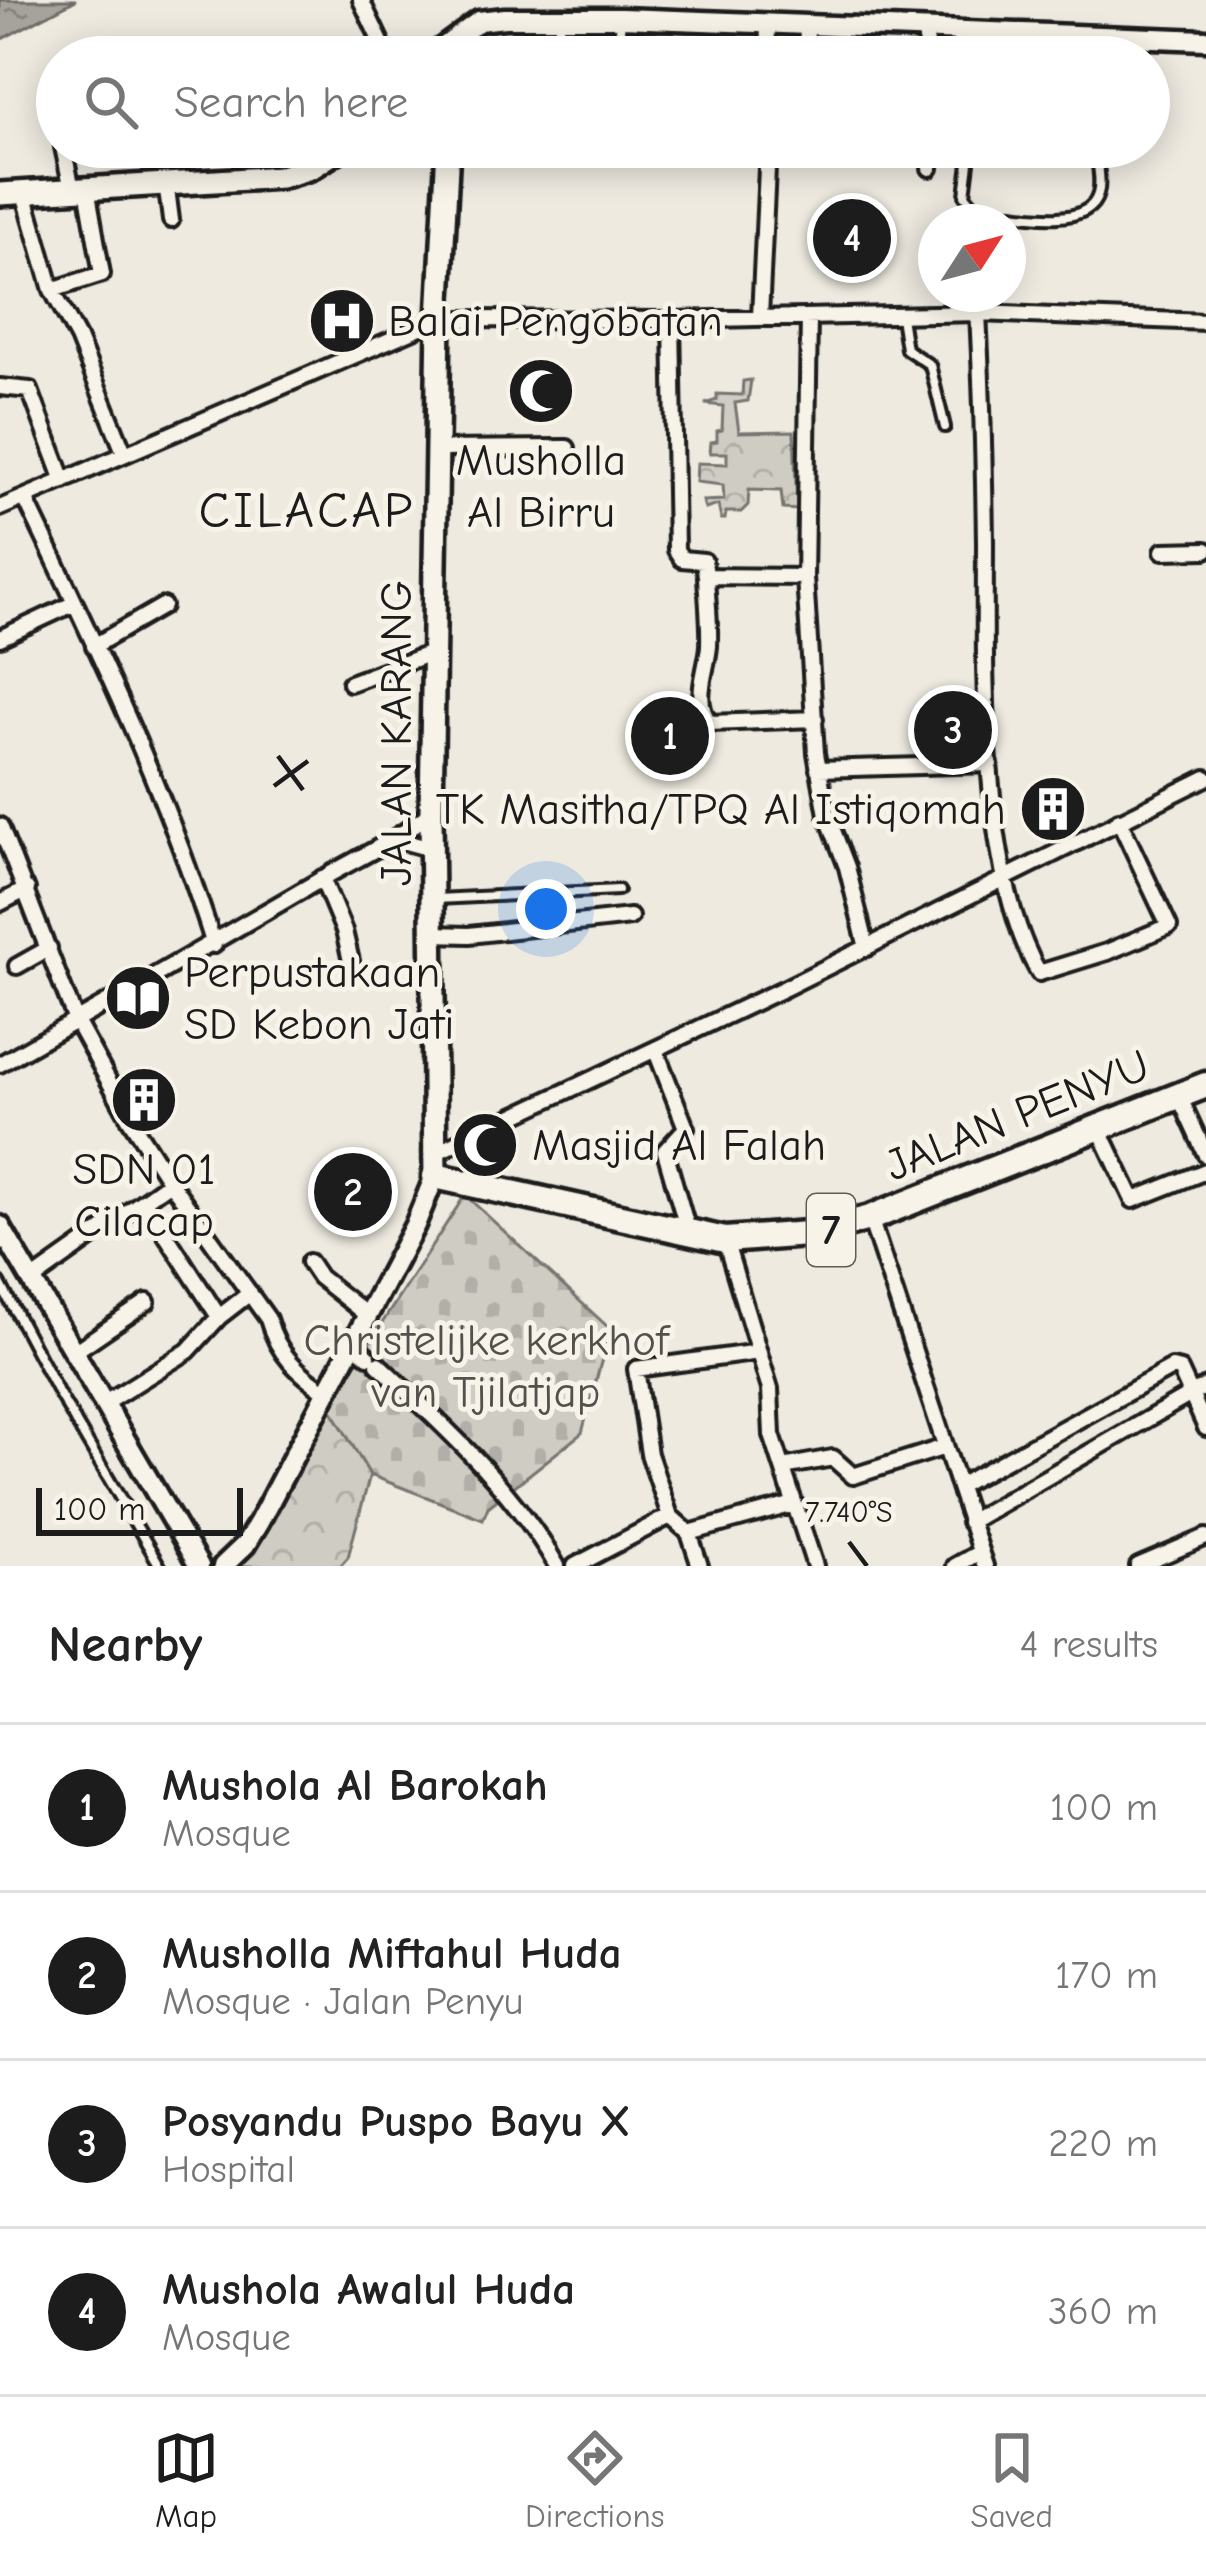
<!DOCTYPE html>
<meta charset="utf-8">
<style>
:root{--surface:#fff;--page:#f6f6f6;--text:#222;--muted:#767676;--line:#e0e0e0;--accent:#1c1c1c}
body{margin:0;font-family:"Comic Neue",sans-serif;background:var(--page);color:var(--text)}
.compass{position:absolute;left:918px;top:204px;width:108px;height:108px;border-radius:50%;background:var(--surface);box-shadow:0 6px 30px #0003;rotate:54deg}
.scale{position:absolute;left:36px;bottom:30px;width:207px;box-sizing:border-box;padding-left:12px;border:6px solid #1c1c1c;border-top:0;font-size:33px;line-height:42px;white-space:nowrap;color:#1c1c1c;-webkit-text-stroke:9px #f7f3e8;paint-order:stroke}
.you{position:absolute;left:546px;top:909px;width:42px;height:42px;margin:-30px;border:9px solid #fff;border-radius:50%;background:#1a73e8;box-shadow:0 0 0 18px #1a73e833}
.badge{display:grid;place-items:center;width:78px;height:78px;border-radius:50%;background:var(--accent);color:#fff;font-size:39px;font-weight:700}
.pin{position:absolute;translate:-50% -50%;border:6px solid #fff;box-shadow:0 3px 12px #0006}
.list{margin:0;padding:0;list-style:none}
h2{display:flex;justify-content:space-between;align-items:center;height:156px;margin:0;padding:0 48px;font-size:51px}
h2 small{font-size:39px;font-weight:400;color:var(--muted)}
.list li{display:grid;grid-template-columns:78px 1fr auto;gap:36px;align-items:center;box-sizing:border-box;height:168px;padding:0 48px;border-top:3px solid var(--line)}
.list b{display:block;font-size:45px;white-space:nowrap}
.list p{margin:0;font-size:39px;white-space:nowrap;color:var(--muted)}
.list em{font-size:39px;font-style:normal;color:var(--muted)}
.icon{flex:none;width:66px;height:66px;fill:none;stroke:currentColor;stroke-width:2;stroke-linecap:round;stroke-linejoin:round}
.map{position:relative;flex:none;width:1206px;height:1566px;overflow:hidden}
.search{position:absolute;background:var(--surface);box-shadow:0 6px 30px #0003;left:36px;right:36px;top:36px;height:132px;display:flex;align-items:center;gap:30px;box-sizing:border-box;padding:0 42px;border-radius:66px;color:var(--muted);font-size:45px}
.sheet{height:828px;background:var(--surface)}
nav{display:flex;justify-content:space-around;align-items:center;box-sizing:border-box;height:168px;border-top:3px solid var(--line);background:var(--surface);font-size:33px;color:var(--muted)}
nav a{display:grid;justify-items:center;gap:6px}
nav .on{color:var(--accent)}
.map>svg:first-child{display:block}
.forest{fill:url(#forest-crowns);stroke:#767470;stroke-width:3}
.cemetery{fill:url(#cemetery-stones);stroke:#767470;stroke-width:3}
.water{fill:url(#water-ripples);stroke:#6f6d69;stroke-width:3}
.lines{fill:none;stroke-linecap:round;stroke-linejoin:round}
.service-casing{stroke:#1c1c1c;stroke-width:16}
.minor-casing{stroke:#1c1c1c;stroke-width:22}
.tertiary-casing{stroke:#1c1c1c;stroke-width:27}
.secondary-casing{stroke:#1c1c1c;stroke-width:30}
.trunk-casing{stroke:#1c1c1c;stroke-width:33}
.service{stroke:#f7f3e8;stroke-width:8}
.minor{stroke:#f7f3e8;stroke-width:14}
.tertiary{stroke:#f7f3e8;stroke-width:18}
.secondary{stroke:#f7f3e8;stroke-width:21}
.trunk{stroke:#f7f3e8;stroke-width:24}
.ticks{fill:none;stroke:#1c1c1c;stroke-width:4.5}
.labels{text-anchor:middle;dominant-baseline:central;stroke-width:10;stroke-linejoin:round;paint-order:stroke}
.shield{fill:#f7f3e8;stroke:#5e5c59;stroke-width:3}
.shield-label{font-size:42px;font-weight:bold;fill:#1c1c1c}
.poi-label{font-size:45px;fill:#1c1c1c;stroke:#f7f3e8;text-anchor:start}
.street-label{font-size:45px;fill:#1c1c1c;stroke:#f7f3e8}
.park-label{font-size:45px;fill:#52514e;stroke:#f7f3e8}
.quarter-label{font-size:51px;letter-spacing:3px;fill:#1c1c1c;stroke:#f7f3e8}
.ticks-label{font-size:30px;text-anchor:middle;fill:#1c1c1c;stroke:#f7f3e8;stroke-width:10;stroke-linejoin:round;paint-order:stroke}
</style>
<div class="map">
<svg width="1206" height="1566" viewBox="0 0 1206 1566">
<defs>
<pattern id="forest-crowns" width="20" height="18" patternUnits="userSpaceOnUse" patternTransform="scale(3)"><rect width="20" height="18" fill="#cfccc3"/><path d="M2 6a3 3 0 1 1 6 0M12 15a3 3 0 1 1 6 0" fill="none" stroke="#b1afa7"/></pattern>
<pattern id="cemetery-stones" width="16" height="16" patternUnits="userSpaceOnUse" patternTransform="scale(3)"><rect width="16" height="16" fill="#cfccc3"/><path d="M2 7V4a2 2 0 0 1 4 0v3zM10 15v-3a2 2 0 0 1 4 0v3z" fill="#b1afa7"/></pattern>
<pattern id="water-ripples" width="26" height="14" patternUnits="userSpaceOnUse" patternTransform="scale(3)"><rect width="26" height="14" fill="#a6a39d"/><path d="M2 4q2-2 4 0t4 0M15 11q2-2 4 0t4 0" fill="none" stroke="#86847f"/></pattern>
</defs>
<rect width="100%" height="100%" fill="#eeeae0"/>
<filter id="ink" filterUnits="userSpaceOnUse"><feTurbulence type="fractalNoise" baseFrequency=".00833" numOctaves="2"/><feDisplacementMap in="SourceGraphic" scale="24" xChannelSelector="R" yChannelSelector="G"/><feConvolveMatrix kernelMatrix="1 2 1 2 8 2 1 2 1" color-interpolation-filters="sRGB"/></filter>
<g filter="url(#ink)">
<path class="forest" d="M751,380L748,401L735,403L739,432L794,431L797,510L783,509L781,491L749,490L748,505L741,512H726L725,519H721L718,505L705,509L703,501L724,500L723,485L696,482L697,463L727,464V453H710L711,442L717,441V431L722,430L723,406L705,404L717,400V394L742,395L743,381Z
M329,1405L370,1475L348,1557L340,1566H240Z"/>
<path class="cemetery" d="M465,1195L610,1329L582,1433L488,1507L483,1519L370,1475L329,1405Z"/>
<path class="water" d="M0,0H76L0,40Z"/>
<g class="lines">
<defs>
<path id="service" d="M558,19L560,35L619,38L621,22
M956,32L960,57
M1081,37V57
M971,147L965,195L976,208C1006,212 1088,233 1098,194C1102,180 1097,162 1095,147
M901,317L906,349L930,365L945,427
M436,899L618,890
M0,1283L58,1392L160,1566"/>
<path id="minor" d="M361,0L388,57
M924,30L930,57
M767,57L768,26
M806,57L807,27
M52,105L57,121
M63,147L72,189
M930,168V147
M166,182L171,220
M24,193L52,290L78,338L124,452
M52,290L102,274L87,188
M978,313C982,389 984,465 985,542C985,663 978,868 1039,973L1107,952L1169,926L1119,820
M760,317L768,147
M809,317L805,577L816,753L827,815L847,867L867,948
M672,320L676,550L682,559L704,561L706,576
M0,387L30,390L64,481
M439,449L567,448
M25,498C95,644 166,790 214,945
M0,508L439,319L672,320L978,313L1206,322
M1163,551L1206,550
M805,577L706,576C707,599 710,623 709,646C707,671 692,701 710,723L815,719
M0,638L75,603
M94,646L163,606
M350,683L434,652
M818,769L990,764
M0,826L76,1021L129,1118L170,1182L268,1319C278,1355 298,1373 328,1393
M398,840L431,849
M322,878L344,931L351,961
M0,903L27,889
M433,934L469,935L630,917
M17,966L49,948
M656,1051L686,1128L665,1151L689,1234
M0,1064C105,1004 209,945 313,884C354,859 394,843 431,812
M1179,1096L1206,1155
M1098,1126L1133,1200L1206,1171
M437,1152L785,988L1206,778
M144,1201L219,1317
M870,1218L985,1566
M725,1240L770,1389L772,1435L815,1566
M309,1262L319,1277L368,1316
M32,1280L170,1182
M354,1344L368,1356
M74,1352L147,1302
M378,1364C444,1426 512,1487 557,1566
M105,1403L188,1351L219,1317L250,1293
M783,1467L833,1458L853,1476L945,1447
M959,1486L1172,1368L1180,1370L1191,1394L1206,1386
M670,1516L649,1454L636,1369L759,1352
M969,1522L1191,1394L1206,1428
M689,1533L700,1566
M575,1566L670,1516L689,1533L794,1504
M955,1566L980,1552
M1138,1566L1206,1537"/>
<path id="tertiary" d="M430,57L479,21L505,18H621L1206,40
M0,1226L199,1566
M223,1566L245,1545L259,1522L415,1225L435,1176"/>
<path id="secondary" d="M0,194L281,177L311,168L343,147
M435,1176L431,812L439,319L448,147"/>
<path id="trunk" d="M435,1176L725,1240L808,1234L870,1218L1206,1085"/>
</defs>
<use href="#service" class="service-casing"/>
<use href="#minor" class="minor-casing"/>
<use href="#tertiary" class="tertiary-casing"/>
<use href="#secondary" class="secondary-casing"/>
<use href="#trunk" class="trunk-casing"/>
<use href="#service" class="service"/>
<use href="#minor" class="minor"/>
<use href="#tertiary" class="tertiary"/>
<use href="#secondary" class="secondary"/>
<use href="#trunk" class="trunk"/>
</g>
</g>
<path class="ticks" d="M278,756L303,790M274,786L308,761M849,1542L867,1566"/>
<defs>
<symbol id="hospital-disc" viewBox="-11 -11 22 22"><circle r="9.5" fill="#1c1c1c" stroke="#f7f3e8"/><path d="M-5-5h3v3.5h4V-5h3V5h-3V1.5h-4V5h-3Z" fill="#fff"/></symbol>
<symbol id="mosque-disc" viewBox="-11 -11 22 22"><circle r="9.5" fill="#1c1c1c" stroke="#f7f3e8"/><path d="M3.5-4.9A6 6 0 1 0 3.5 4.9A5 5 0 1 1 3.5-4.9Z" fill="#fff"/></symbol>
<symbol id="building-disc" viewBox="-11 -11 22 22"><circle r="9.5" fill="#1c1c1c" stroke="#f7f3e8"/><path d="M-4-6H4V6H1V3H-1V6H-4ZM-2.5-4.3h1.7v1.8h-1.7ZM.8-4.3h1.7v1.8H.8ZM-2.5-1h1.7V.8h-1.7ZM.8-1h1.7V.8H.8Z" fill="#fff"/></symbol>
<symbol id="library-disc" viewBox="-11 -11 22 22"><circle r="9.5" fill="#1c1c1c" stroke="#f7f3e8"/><path d="M-6-4Q-3-5.5-.7-3.5V5Q-3 3-6 4ZM6-4Q3-5.5 .7-3.5V5Q3 3 6 4Z" fill="#fff"/></symbol>
</defs>
<g fill-rule="evenodd">
<use href="#hospital-disc" x="304" y="283" width="76" height="76"/>
<use href="#mosque-disc" x="503" y="353" width="76" height="76"/>
<use href="#building-disc" x="1015" y="771" width="76" height="76"/>
<use href="#library-disc" x="100" y="960" width="76" height="76"/>
<use href="#building-disc" x="106" y="1062" width="76" height="76"/>
<use href="#mosque-disc" x="447" y="1107" width="76" height="76"/>
</g>
<g class="labels">
<rect class="shield" x="807" y="1194" width="48" height="72" rx="9"/>
<g class="shield-label">
<text x="831" y="1230">7</text>
</g>
<g class="poi-label">
<text x="388" y="321">Balai Pengobatan</text>
<text x="541" y="460" text-anchor="middle">Musholla<tspan x="541" dy="52">Al Birru</tspan></text>
<text x="1006" y="809" text-anchor="end">TK Masitha/TPQ Al Istiqomah</text>
<text x="184" y="972">Perpustakaan<tspan x="184" dy="52">SD Kebon Jati</tspan></text>
<text x="532" y="1145">Masjid Al Falah</text>
<text x="144" y="1169" text-anchor="middle">SDN 01<tspan x="144" dy="52">Cilacap</tspan></text>
</g>
<g class="street-label">
<text transform="translate(396 733) rotate(-90)">JALAN KARANG</text>
<text transform="translate(1017 1115) rotate(-22)">JALAN PENYU</text>
</g>
<g class="park-label">
<text x="486" y="1340">Christelijke kerkhof<tspan x="486" dy="52">van Tjilatjap</tspan></text>
</g>
<g class="quarter-label">
<text x="307" y="510">CILACAP</text>
</g>
</g>
<g class="ticks-label">
<text x="849" y="1522">7.740°S</text>
</g>
</svg>
<svg class="compass" viewBox="-18 -18 36 36"><path d="M0-13l5 13h-10z" fill="#e53935"/><path d="M0 13l5-13h-10z" fill="#767676"/></svg>
<div class="scale">100 m</div>
<div class="you"></div>
<div class="pin badge" style="left:670px;top:736px">1</div>
<div class="pin badge" style="left:353px;top:1192px">2</div>
<div class="pin badge" style="left:953px;top:730px">3</div>
<div class="pin badge" style="left:852px;top:238px">4</div>
<div class="search"><svg class="icon" aria-label="search" viewBox="0 0 24 24"><circle cx="10" cy="10" r="6"/><path d="M15 15l6 6"/></svg>Search here</div>
</div>
<section class="sheet">
<h2>Nearby<small>4 results</small></h2>
<ul class="list">
<li><span class="badge">1</span><div><b>Mushola Al Barokah</b><p>Mosque</p></div><em>100 m</em></li>
<li><span class="badge">2</span><div><b>Musholla Miftahul Huda</b><p>Mosque · Jalan Penyu</p></div><em>170 m</em></li>
<li><span class="badge">3</span><div><b>Posyandu Puspo Bayu X</b><p>Hospital</p></div><em>220 m</em></li>
<li><span class="badge">4</span><div><b>Mushola Awalul Huda</b><p>Mosque</p></div><em>360 m</em></li>
</ul>
</section>
<nav>
<a class="on"><svg class="icon" aria-label="map" viewBox="0 0 24 24"><path d="M3 6l6-2 6 2 6-2v14l-6 2-6-2-6 2zM9 4v14M15 6v14"/></svg>Map</a>
<a><svg class="icon" aria-label="directions" viewBox="0 0 24 24"><path d="M12 3l9 9-9 9-9-9zM9 14v-3h6M13 9l2 2-2 2"/></svg>Directions</a>
<a><svg class="icon" aria-label="saved" viewBox="0 0 24 24"><path d="M7 4h10v16l-5-4-5 4z"/></svg>Saved</a>
</nav>
